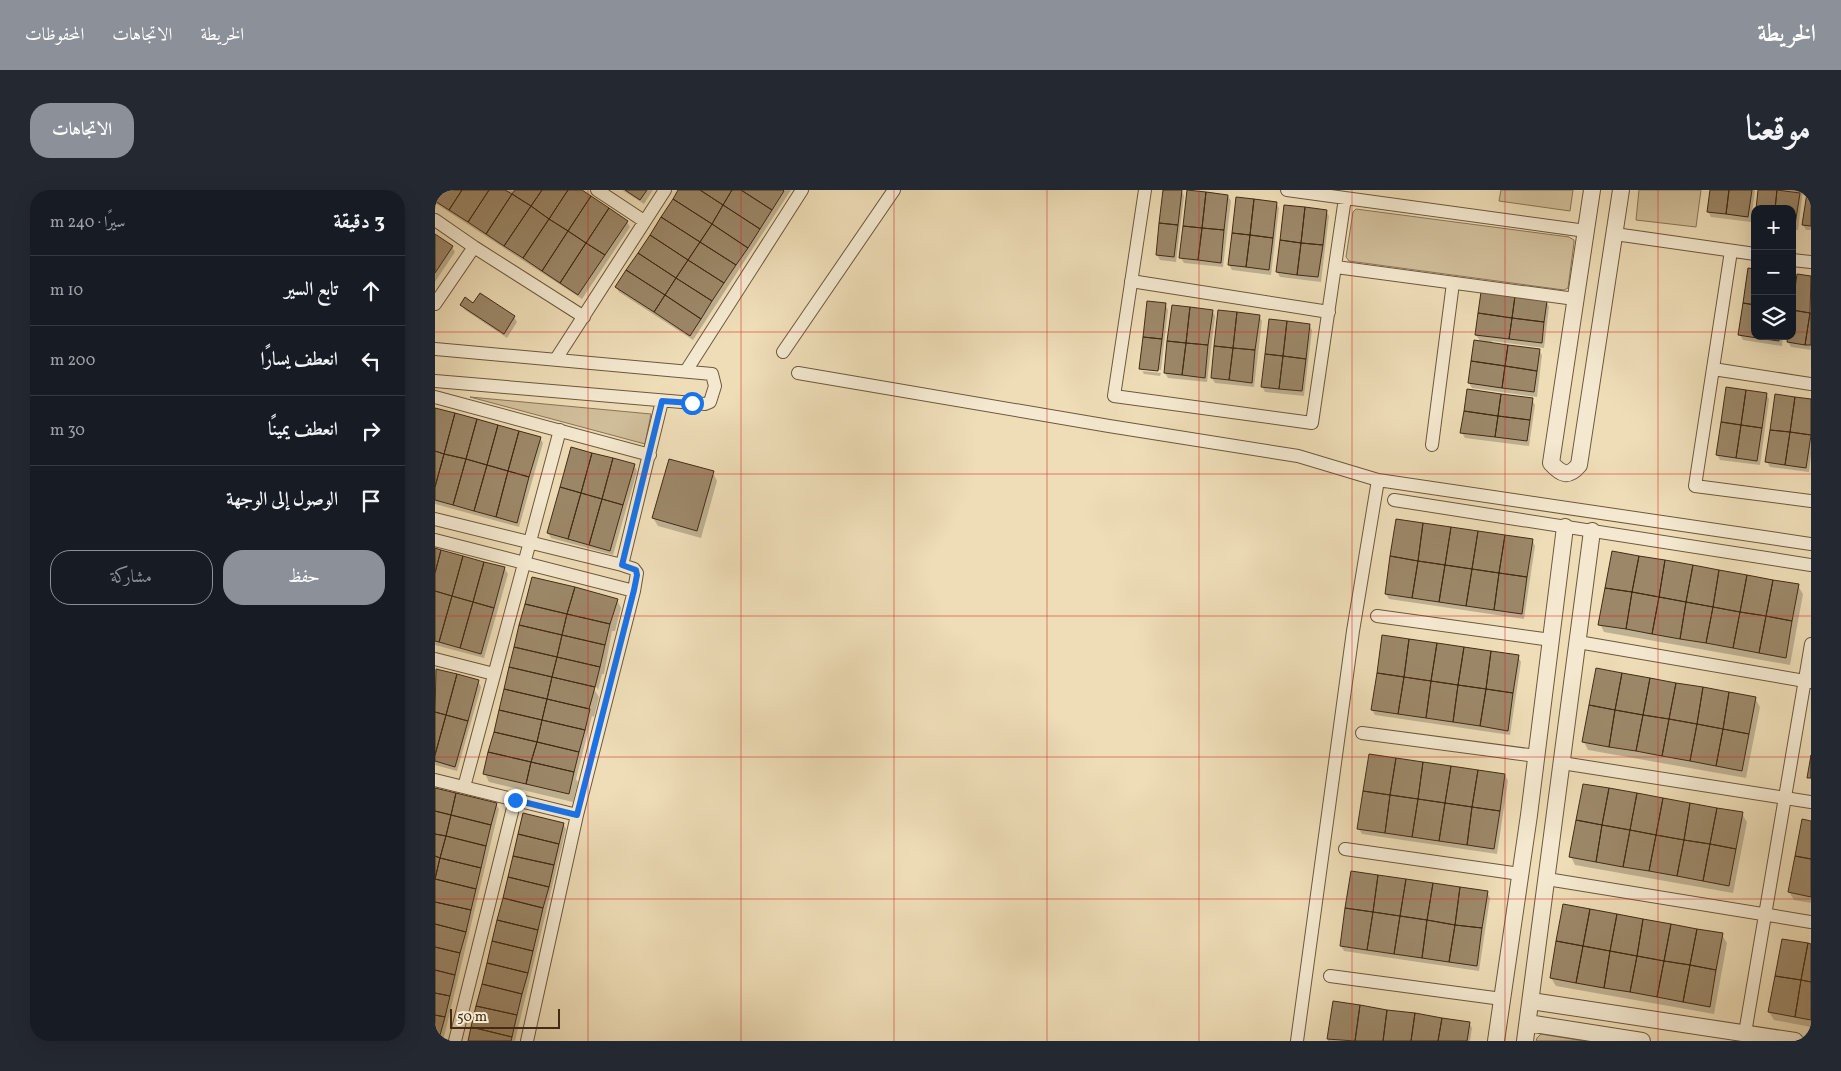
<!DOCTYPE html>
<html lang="ar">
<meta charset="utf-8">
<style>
:root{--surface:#171b24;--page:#242831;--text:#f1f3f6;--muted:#9ea1a6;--line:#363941;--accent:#8c9099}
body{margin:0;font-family:Vollkorn,Amiri,serif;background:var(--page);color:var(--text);direction:rtl}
.controls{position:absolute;right:15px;top:15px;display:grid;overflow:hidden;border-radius:10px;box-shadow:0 5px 20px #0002}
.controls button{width:45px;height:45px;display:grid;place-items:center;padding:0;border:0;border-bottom:1px solid var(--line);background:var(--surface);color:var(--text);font:25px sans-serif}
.scale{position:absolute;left:15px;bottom:12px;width:110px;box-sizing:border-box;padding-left:5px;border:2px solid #432b14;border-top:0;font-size:14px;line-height:18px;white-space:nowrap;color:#432b14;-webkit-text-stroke:4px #f4e9d0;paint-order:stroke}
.stop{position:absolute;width:15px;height:15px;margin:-11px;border:4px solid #1a73e8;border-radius:50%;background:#fff}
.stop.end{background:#1a73e8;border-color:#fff;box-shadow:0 1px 5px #0008}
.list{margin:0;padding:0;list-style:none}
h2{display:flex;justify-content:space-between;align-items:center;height:65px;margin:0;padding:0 20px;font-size:21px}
h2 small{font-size:16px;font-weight:400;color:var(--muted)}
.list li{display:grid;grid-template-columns:32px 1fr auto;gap:15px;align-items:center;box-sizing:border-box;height:70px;padding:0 20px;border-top:1px solid var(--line)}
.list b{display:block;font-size:19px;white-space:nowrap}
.list em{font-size:16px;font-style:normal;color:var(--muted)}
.actions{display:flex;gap:10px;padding:15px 20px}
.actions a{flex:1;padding:11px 0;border:1px solid var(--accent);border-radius:20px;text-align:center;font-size:18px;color:var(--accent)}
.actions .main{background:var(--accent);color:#fff}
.icon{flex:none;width:28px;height:28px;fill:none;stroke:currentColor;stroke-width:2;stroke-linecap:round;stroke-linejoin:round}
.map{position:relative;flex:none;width:1376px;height:851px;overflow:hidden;direction:ltr;border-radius:20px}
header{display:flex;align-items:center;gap:30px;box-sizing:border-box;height:70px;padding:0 25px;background:var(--accent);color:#fff}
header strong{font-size:24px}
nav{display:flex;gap:28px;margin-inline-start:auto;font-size:18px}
.intro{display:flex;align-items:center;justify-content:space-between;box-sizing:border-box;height:120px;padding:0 30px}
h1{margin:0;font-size:35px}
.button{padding:12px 22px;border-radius:20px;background:var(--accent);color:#fff;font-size:18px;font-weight:700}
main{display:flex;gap:30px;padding:0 30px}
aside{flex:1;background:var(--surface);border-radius:20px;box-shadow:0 5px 20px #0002}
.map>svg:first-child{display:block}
.green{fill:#d1bf9b;stroke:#8a7558}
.shadow{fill:#0003}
.building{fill:#9c8869;stroke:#432b14}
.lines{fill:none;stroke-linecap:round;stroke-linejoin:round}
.minor-casing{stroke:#6e583d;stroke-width:14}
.tertiary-casing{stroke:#6e583d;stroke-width:18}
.minor{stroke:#f4e9d0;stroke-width:12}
.tertiary{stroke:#f4e9d0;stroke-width:16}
.route{stroke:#1a73e8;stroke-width:6}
.grid{fill:none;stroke:#d62828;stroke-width:1;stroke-opacity:0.55}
</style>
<header>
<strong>الخريطة</strong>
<nav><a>الخريطة</a><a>الاتجاهات</a><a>المحفوظات</a></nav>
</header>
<div class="intro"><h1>موقعنا</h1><a class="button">الاتجاهات</a></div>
<main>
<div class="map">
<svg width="1376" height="851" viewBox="0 0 1376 851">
<rect width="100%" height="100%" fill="#eeddb7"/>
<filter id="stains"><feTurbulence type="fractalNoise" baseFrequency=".004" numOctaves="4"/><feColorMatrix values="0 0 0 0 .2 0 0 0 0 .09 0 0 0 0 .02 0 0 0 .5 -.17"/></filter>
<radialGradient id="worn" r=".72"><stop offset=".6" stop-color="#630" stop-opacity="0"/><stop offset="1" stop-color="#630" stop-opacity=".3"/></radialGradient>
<path class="green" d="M1066,0H1138L1135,21L1064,11Z
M1204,0H1266L1261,37L1201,30Z
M921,19L1134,47L1139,50V53L1133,98L1129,100L914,71L911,67L918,22Z
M35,207L216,224L210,254Z
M1106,844L1112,845L1149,851H1101L1102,848Z"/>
<path class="shadow" d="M0,0H144L192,32L195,37L147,109L0,13Z
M187,0H218L209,14Z
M245,0H356L258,150L184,102L181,97Z
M729,0H746L749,6L741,72L725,70L722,65Z
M1276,0H1320L1316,32L1276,27L1273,21Z
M1325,0H1368L1363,40L1357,39V19Z
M1373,0H1376V40H1371L1368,35Z
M793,6L796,11L788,77L749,73L746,68Z
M841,13L844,18L836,85L797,80L794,75Z
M891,21L894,26L886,92L845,87L842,82Z
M0,46L17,57L20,62L0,92Z
M1363,86L1376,88V160L1356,157L1353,152L1357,146Z
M45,104L79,127L82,132L72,148L30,120L27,115L39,114Z
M1112,112L1114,117L1109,158L1057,151V154L1104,160L1107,165L1102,207L1037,198L1034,193L1046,152L1041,145Z
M730,114L733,120L726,180L707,178V181L726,183L725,186L709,184L706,179Z
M777,121L780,126L772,192L733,188L730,183Z
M824,126L827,131L819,197L780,193L777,188Z
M874,135L877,140L869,206L830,202L827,196Z
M1305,145L1320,146H1348L1347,156L1308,150Z
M1331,204L1334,209L1325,275L1285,270L1282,265Z
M1097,210L1100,215L1094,256L1030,248L1027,243Z
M1376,211V266L1374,282L1335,277L1332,272Z
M0,219L105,248L108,253L84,337L0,314Z
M199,275L202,281L178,365L116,348L113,343Z
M278,283L282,291L266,348L223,336L218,328Z
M1097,350L1100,356L1089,429L954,409L951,404Z
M0,359L70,379L73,384L49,468L0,455Z
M1363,396L1368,404L1355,475L1169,442L1165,434Z
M182,410L186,418L180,441H177L169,484H167L163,500L158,491L155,493L164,507L159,527L157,526L141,589L143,592L138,612L54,592L50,584Z
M1083,467L1086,472L1075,545L940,525L937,520Z
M0,480L43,491L46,497L22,581L0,575Z
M1320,508L1325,517L1311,588L1153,560L1149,552Z
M1070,585L1073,591L1062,664L927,644L924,639Z
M0,600L61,614L64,619L8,851H0Z
M1307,624L1312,632L1298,703L1140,675L1136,667Z
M1376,632V713L1359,710L1354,702Z
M128,634L131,639L80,851H34Z
M1052,702L1055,708L1044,781L909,761L906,756Z
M1287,745L1292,753L1279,824L1121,796L1116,788Z
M1376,755V837L1339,830L1334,822Z
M899,813L1034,833L1037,838L1035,851H893Z"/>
<path class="building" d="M1,0H27L14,20L0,11Z
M27,0H54L33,32L14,20Z
M54,0H70L77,4L51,44L33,32Z
M80,0H107L96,16L77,4Z
M107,0H133L114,29L96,16Z
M133,0H147L156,6L133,41L114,29Z
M190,0H212L205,10Z
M243,0H265L288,15L277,34L238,9Z
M265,0H297L288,15Z
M297,0H306L337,20L325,39L288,15Z
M306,0H348L349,1L337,20Z
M728,0H747L743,35L724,33Z
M752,0L771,2L767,38L748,36Z
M1275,0H1294L1291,24L1272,22Z
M1294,0H1317L1313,27L1291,24Z
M1323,0H1342L1340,19H1321Z
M1342,0L1365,3L1360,35L1357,34V19H1340Z
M771,2L793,5L789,40L767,38Z
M1372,3H1376V36L1367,35Z
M77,4L96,16L69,56L51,44Z
M156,6L174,18L151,53L133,41Z
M801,7L819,9L815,45L797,43Z
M238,9L277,34L265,52L226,27Z
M819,9L842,12L838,48L815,45Z
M288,15L325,39L313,58L277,34Z
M849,15L870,17L866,53L845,50Z
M96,16L114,29L88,68L69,56Z
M870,17L892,20L888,55L866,53Z
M174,18L193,31L170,65L151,53Z
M226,27L265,52L253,70L215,45Z
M114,29L133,41L107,81L88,68Z
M724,33L743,35L739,67L721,65Z
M277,34L313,58L301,75L265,52Z
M748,36L767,38L763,70L744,68Z
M767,38L789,40L786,73L763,70Z
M133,41L151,53L125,93L107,81Z
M797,43L815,45L811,77L793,75Z
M0,44L18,56L0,83Z
M215,45L253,70L241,88L203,63Z
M815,45L838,48L834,80L811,77Z
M845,50L866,53L862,85L841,82Z
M265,52L301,75L289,93L253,70Z
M151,53L170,65L143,105L125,93Z
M866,53L888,55L883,87L862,85Z
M203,63L241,88L230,105L191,80Z
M253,70L289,93L277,111L241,88Z
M1313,78L1320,79V115L1308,113Z
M191,80L230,105L219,122L180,97Z
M1362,84L1376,86L1375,123L1357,120Z
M241,88L277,111L266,129L230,105Z
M1046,102L1080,106L1077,128L1043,123Z
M45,103L80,126L69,144L25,115L30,107L38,113Z
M230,105L266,129L255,146L219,122Z
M1080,106L1112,111L1109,132L1077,128Z
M712,111L731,113L727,149L708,147Z
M1308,113L1320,115V146H1322V148L1303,145Z
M737,115L755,117L751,153L732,151Z
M755,117L778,120L773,155L751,153Z
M783,120L802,122L798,158L779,156Z
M1357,120L1375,123L1370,155L1352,152L1353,146H1357Z
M802,122L825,125L820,160L798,158Z
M1043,123L1077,128L1074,149L1040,145Z
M1375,123H1376V155H1370Z
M1077,128L1109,132L1107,153L1074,149Z
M834,129L852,131L848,166L830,164Z
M852,131L875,134L871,169L848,166Z
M1322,146H1345L1344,151L1322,148Z
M708,147L727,149L723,181L704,179Z
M1039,150L1073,155L1070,176L1036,171Z
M732,151L751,153L747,185L729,183Z
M751,153L773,155L770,188L747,185Z
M1073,155L1105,159L1102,181L1070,176Z
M779,156L798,158L794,190L776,188Z
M798,158L820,160L817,193L794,190Z
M830,164L848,166L844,199L826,197Z
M848,166L871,169L867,201L844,199Z
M1036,171L1070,176L1067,198L1033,193Z
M1070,176L1102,181L1099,202L1067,198Z
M1291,197L1311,200L1306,235L1286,232Z
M1032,199L1066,204L1063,226L1029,221Z
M1311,200L1332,203L1327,238L1306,235Z
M1066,204L1098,208L1095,230L1063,226Z
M1340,204L1360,207L1355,242L1335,240Z
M1360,207L1376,209V245L1355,242Z
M0,218L20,223L9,264L0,261Z
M1029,221L1063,226L1060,247L1025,243Z
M20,223L42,229L31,269L9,264Z
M1063,226L1095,230L1092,251L1060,247Z
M42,229L63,235L52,275L31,269Z
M1286,232L1306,235L1301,268L1281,265Z
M63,235L84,241L73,281L52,275Z
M1306,235L1327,238L1322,271L1301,268Z
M1335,240L1355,242L1350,275L1330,272Z
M84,241L106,247L94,287L73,281Z
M1355,242L1376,245L1371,278L1350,275Z
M136,257L157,263L146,303L125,297Z
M0,261L9,264L0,297Z
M157,263L178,268L167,309L146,303Z
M9,264L31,269L18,315L0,310V297Z
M178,268L200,274L188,315L167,309Z
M31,269L52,275L39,321L18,315Z
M234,269L279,281L262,341L217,328Z
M52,275L73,281L61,327L39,321Z
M73,281L94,287L82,333L61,327Z
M125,297L146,303L133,349L112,343Z
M146,303L167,309L154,355L133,349Z
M167,309L188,315L175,361L154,355Z
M961,329L988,333L983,371L955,366Z
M988,333L1016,337L1010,375L983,371Z
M1016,337L1043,341L1037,379L1010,375Z
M1043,341L1070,345L1064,383L1037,379Z
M1070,345L1098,349L1092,387L1064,383Z
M0,358L6,360L0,383Z
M6,360L28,366L17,406L0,401V383Z
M1177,361L1204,366L1197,402L1170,398Z
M28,366L49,372L38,412L17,406Z
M955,366L983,371L977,408L950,404Z
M1204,366L1230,370L1224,407L1197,402Z
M1230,370L1258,375L1251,412L1224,407Z
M983,371L1010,375L1004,412L977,408Z
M49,372L70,377L59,418L38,412Z
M1010,375L1037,379L1031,416L1004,412Z
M1258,375L1284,380L1278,417L1251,412Z
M1037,379L1064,383L1059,420L1031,416Z
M1284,380L1312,385L1305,422L1278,417Z
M1064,383L1092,387L1087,424L1059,420Z
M1312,385L1338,390L1331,426L1305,422Z
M97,387L140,397L132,424L90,414Z
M1338,390L1364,394L1357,431L1331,426Z
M140,397L183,409L175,434L132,424Z
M1170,398L1197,402L1191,439L1163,435Z
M0,401L17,406L4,452L0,451Z
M1197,402L1224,407L1217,444L1191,439Z
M17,406L38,412L25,458L4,452Z
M1224,407L1251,412L1245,449L1217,444Z
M38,412L59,418L46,464L25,458Z
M1251,412L1278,417L1271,453L1245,449Z
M90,414L132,424L127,445L84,435Z
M1278,417L1305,422L1298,458L1271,453Z
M1305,422L1331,426L1324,463L1298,458Z
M132,424L175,434L170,455L127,445Z
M1331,426L1357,431L1351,468L1324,463Z
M84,435L127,445L122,467L79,457Z
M127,445L170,455L165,477L122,467Z
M947,445L974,449L969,487L942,483Z
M974,449L1002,453L996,491L969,487Z
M1002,453L1029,457L1023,495L996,491Z
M79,457L122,467L117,487L74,477Z
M1029,457L1056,461L1051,499L1023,495Z
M1056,461L1084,465L1078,503L1051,499Z
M122,467L165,477L160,497L117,487Z
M74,477L117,487L112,509L69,499Z
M1161,478L1187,483L1180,520L1154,515Z
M1,479L22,484L11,525L0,522Z
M942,483L969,487L963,524L936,520Z
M1187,483L1215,488L1208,525L1180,520Z
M22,484L44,490L33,531L11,525Z
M117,487L160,497L154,519L112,509Z
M969,487L996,491L991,528L963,524Z
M1215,488L1241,493L1234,529L1208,525Z
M996,491L1023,495L1018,532L991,528Z
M1241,493L1268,497L1262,534L1234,529Z
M1023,495L1051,499L1045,536L1018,532Z
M1268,497L1294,502L1288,539L1262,534Z
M69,499L112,509L107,530L64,520Z
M1051,499L1078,503L1073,541L1045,536Z
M1294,502L1321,507L1314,544L1288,539Z
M112,509L155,519L150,540L107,530Z
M1154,515L1180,520L1174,557L1147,552Z
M64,520L107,530L102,552L59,542Z
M1180,520L1208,525L1201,561L1174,557Z
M0,522L11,525L0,565Z
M11,525L33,531L20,577L0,571V565Z
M1208,525L1234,529L1227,566L1201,561Z
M1234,529L1262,534L1255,571L1227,566Z
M107,530L150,540L144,562L102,552Z
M1262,534L1288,539L1281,576L1255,571Z
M1288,539L1314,544L1307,581L1281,576Z
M59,542L102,552L96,572L53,562Z
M102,552L144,562L139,582L96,572Z
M53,562L96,572L91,594L48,584Z
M934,564L961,568L955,605L928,601Z
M1376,565V588H1372Z
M961,568L988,572L983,609L955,605Z
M96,572L139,582L134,604L91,594Z
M988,572L1016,576L1010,613L983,609Z
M1016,576L1043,580L1037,617L1010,613Z
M1043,580L1070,584L1065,621L1037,617Z
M1148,594L1174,598L1167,635L1141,630Z
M0,598L21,603L16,625L0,621Z
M1174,598L1202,603L1195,640L1167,635Z
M928,601L955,605L950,643L922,639Z
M21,603L62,613L56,635L16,625Z
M1202,603L1228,608L1221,645L1195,640Z
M955,605L983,609L977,647L950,643Z
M1228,608L1255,613L1249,650L1221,645Z
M983,609L1010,613L1004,651L977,647Z
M1010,613L1037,617L1032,655L1004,651Z
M1255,613L1282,618L1275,654L1249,650Z
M1037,617L1065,621L1059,659L1032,655Z
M1282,618L1308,622L1301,659L1275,654Z
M0,621L16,625L11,646L0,644Z
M88,623L129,633L124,654L83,644Z
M16,625L56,635L51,656L11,646Z
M1367,629L1376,631V669L1360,666Z
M1141,630L1167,635L1161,672L1134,667Z
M1167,635L1195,640L1188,677L1161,672Z
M1195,640L1221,645L1214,681L1188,677Z
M0,644L11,646L5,668L0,666Z
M83,644L124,654L119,675L78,666Z
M1221,645L1249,650L1242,686L1214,681Z
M11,646L51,656L46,678L5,668Z
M1249,650L1275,654L1268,691L1242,686Z
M1275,654L1301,659L1294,696L1268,691Z
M0,666L5,668L0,689Z
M78,666L119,675L114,697L73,687Z
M1360,666L1376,669V707L1353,702Z
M5,668L46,678L41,699L0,689Z
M916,681L943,685L938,722L910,718Z
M943,685L971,689L965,726L938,722Z
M73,687L114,697L108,718L68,708Z
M0,689L41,699L36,720L0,712Z
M971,689L998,693L992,730L965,726Z
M998,693L1025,697L1020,735L992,730Z
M1025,697L1053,701L1047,738L1020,735Z
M68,708L108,718L103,740L62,730Z
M0,712L36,720L31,742L0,734Z
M1128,714L1155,719L1148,756L1121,751Z
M910,718L938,722L932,760L905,756Z
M1155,719L1182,724L1175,761L1148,756Z
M938,722L965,726L959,764L932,760Z
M1182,724L1208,729L1202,766L1175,761Z
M965,726L992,730L987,768L959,764Z
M1208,729L1236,734L1229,771L1202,766Z
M62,730L103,740L98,761L57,751Z
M992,730L1020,735L1014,772L987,768Z
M0,734L31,742L25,763L0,757Z
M1236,734L1262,739L1255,775L1229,771Z
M1020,735L1047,738L1042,776L1014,772Z
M1262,739L1288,743L1281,780L1255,775Z
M1347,749L1373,753L1366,790L1340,786Z
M57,751L98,761L93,783L52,773Z
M1121,751L1148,756L1141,793L1115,788Z
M1373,753L1376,754V792L1366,790Z
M1148,756L1175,761L1169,798L1141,793Z
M0,757L25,763L20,785L0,780Z
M1175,761L1202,766L1195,802L1169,798Z
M1202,766L1229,771L1222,807L1195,802Z
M1229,771L1255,775L1248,812L1222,807Z
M52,773L93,783L87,804L47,794Z
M1255,775L1281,780L1275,817L1248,812Z
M0,780L20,785L15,806L0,803Z
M1340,786L1366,790L1360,827L1333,822Z
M1366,790L1376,792V830L1360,827Z
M47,794L87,804L82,825L41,816Z
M0,803L15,806L10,827L0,825Z
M898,811L925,815L920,851L892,849Z
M925,815L952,820L948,851H920Z
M41,816L82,825L77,847L36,837Z
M952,820L980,823L976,851H948Z
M980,823L1007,828L1003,851H976Z
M0,825L10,827L4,849L0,848Z
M1007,828L1035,832L1032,851H1003Z
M36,837L77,847L76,851H33Z"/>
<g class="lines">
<defs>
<path id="minor" d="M162,0L209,31
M710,0L679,206L877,233L910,8
M852,0L1151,41
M0,30L39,57L149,127
M1180,44L1320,64
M1296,61L1260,296L1376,311
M1357,70L1376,72
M901,77L1140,109
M696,91L894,122
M0,114L39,57
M0,159L277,184L280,196L275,212L270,214L0,191
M348,162L459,0
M121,169L230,0
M1278,179L1376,194
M251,181L367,0
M363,183L674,236L863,266L943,290L1376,354
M0,207L215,265
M997,255L1018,93
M959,310L1376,375
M0,329L187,375L199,379L202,383L199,401L142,625L92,851
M0,350L199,401
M187,375L227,211
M942,426L1116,450
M1143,452L1376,492
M0,469L59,484
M927,543L1101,566
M1127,573L1376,612
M0,590L142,625
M29,597L125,240
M910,659L1085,684
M1112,689L1376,732
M895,786L1067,809
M1310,843L1376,454
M20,851L80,610
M862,851L918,441L943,290"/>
<path id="tertiary" d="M1157,0L1116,273C1126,284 1133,288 1144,275L1186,0
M1096,811L1360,851
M1093,833L1207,851
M1061,851L1094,625L1130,337
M1090,851L1157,341"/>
</defs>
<use href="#minor" class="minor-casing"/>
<use href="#tertiary" class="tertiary-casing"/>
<use href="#minor" class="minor"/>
<use href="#tertiary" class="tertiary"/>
</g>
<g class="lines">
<path class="route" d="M80,610L142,625L199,400L202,385L201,380L187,375L227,211L257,213"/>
</g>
<path class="grid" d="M153,0V851M306,0V851M459,0V851M612,0V851M764,0V851M917,0V851M1070,0V851M1223,0V851M0,142H1320M1357,142H1376M0,284H1376M0,426H1376M0,567H1376M0,709H1376"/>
<rect width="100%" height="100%" filter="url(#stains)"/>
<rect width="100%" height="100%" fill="url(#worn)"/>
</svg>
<div class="controls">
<button>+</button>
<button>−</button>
<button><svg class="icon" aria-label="layers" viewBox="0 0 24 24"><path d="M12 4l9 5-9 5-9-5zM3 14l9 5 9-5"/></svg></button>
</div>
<div class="scale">50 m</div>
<div class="stop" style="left:257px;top:213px"></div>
<div class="stop end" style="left:80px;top:610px"></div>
</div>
<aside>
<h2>3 دقيقة<small>سيرًا · 240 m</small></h2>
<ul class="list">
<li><svg class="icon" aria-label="ahead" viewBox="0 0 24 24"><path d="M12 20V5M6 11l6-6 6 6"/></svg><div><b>تابع السير</b></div><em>10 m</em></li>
<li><svg class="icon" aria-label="left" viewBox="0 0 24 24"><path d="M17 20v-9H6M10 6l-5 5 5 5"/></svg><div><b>انعطف يسارًا</b></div><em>200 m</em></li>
<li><svg class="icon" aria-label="right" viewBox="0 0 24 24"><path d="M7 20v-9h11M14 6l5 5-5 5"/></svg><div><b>انعطف يمينًا</b></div><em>30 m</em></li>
<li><svg class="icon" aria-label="arrive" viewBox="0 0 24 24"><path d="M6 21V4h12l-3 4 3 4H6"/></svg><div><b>الوصول إلى الوجهة</b></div></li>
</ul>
<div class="actions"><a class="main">حفظ</a><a>مشاركة</a></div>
</aside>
</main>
